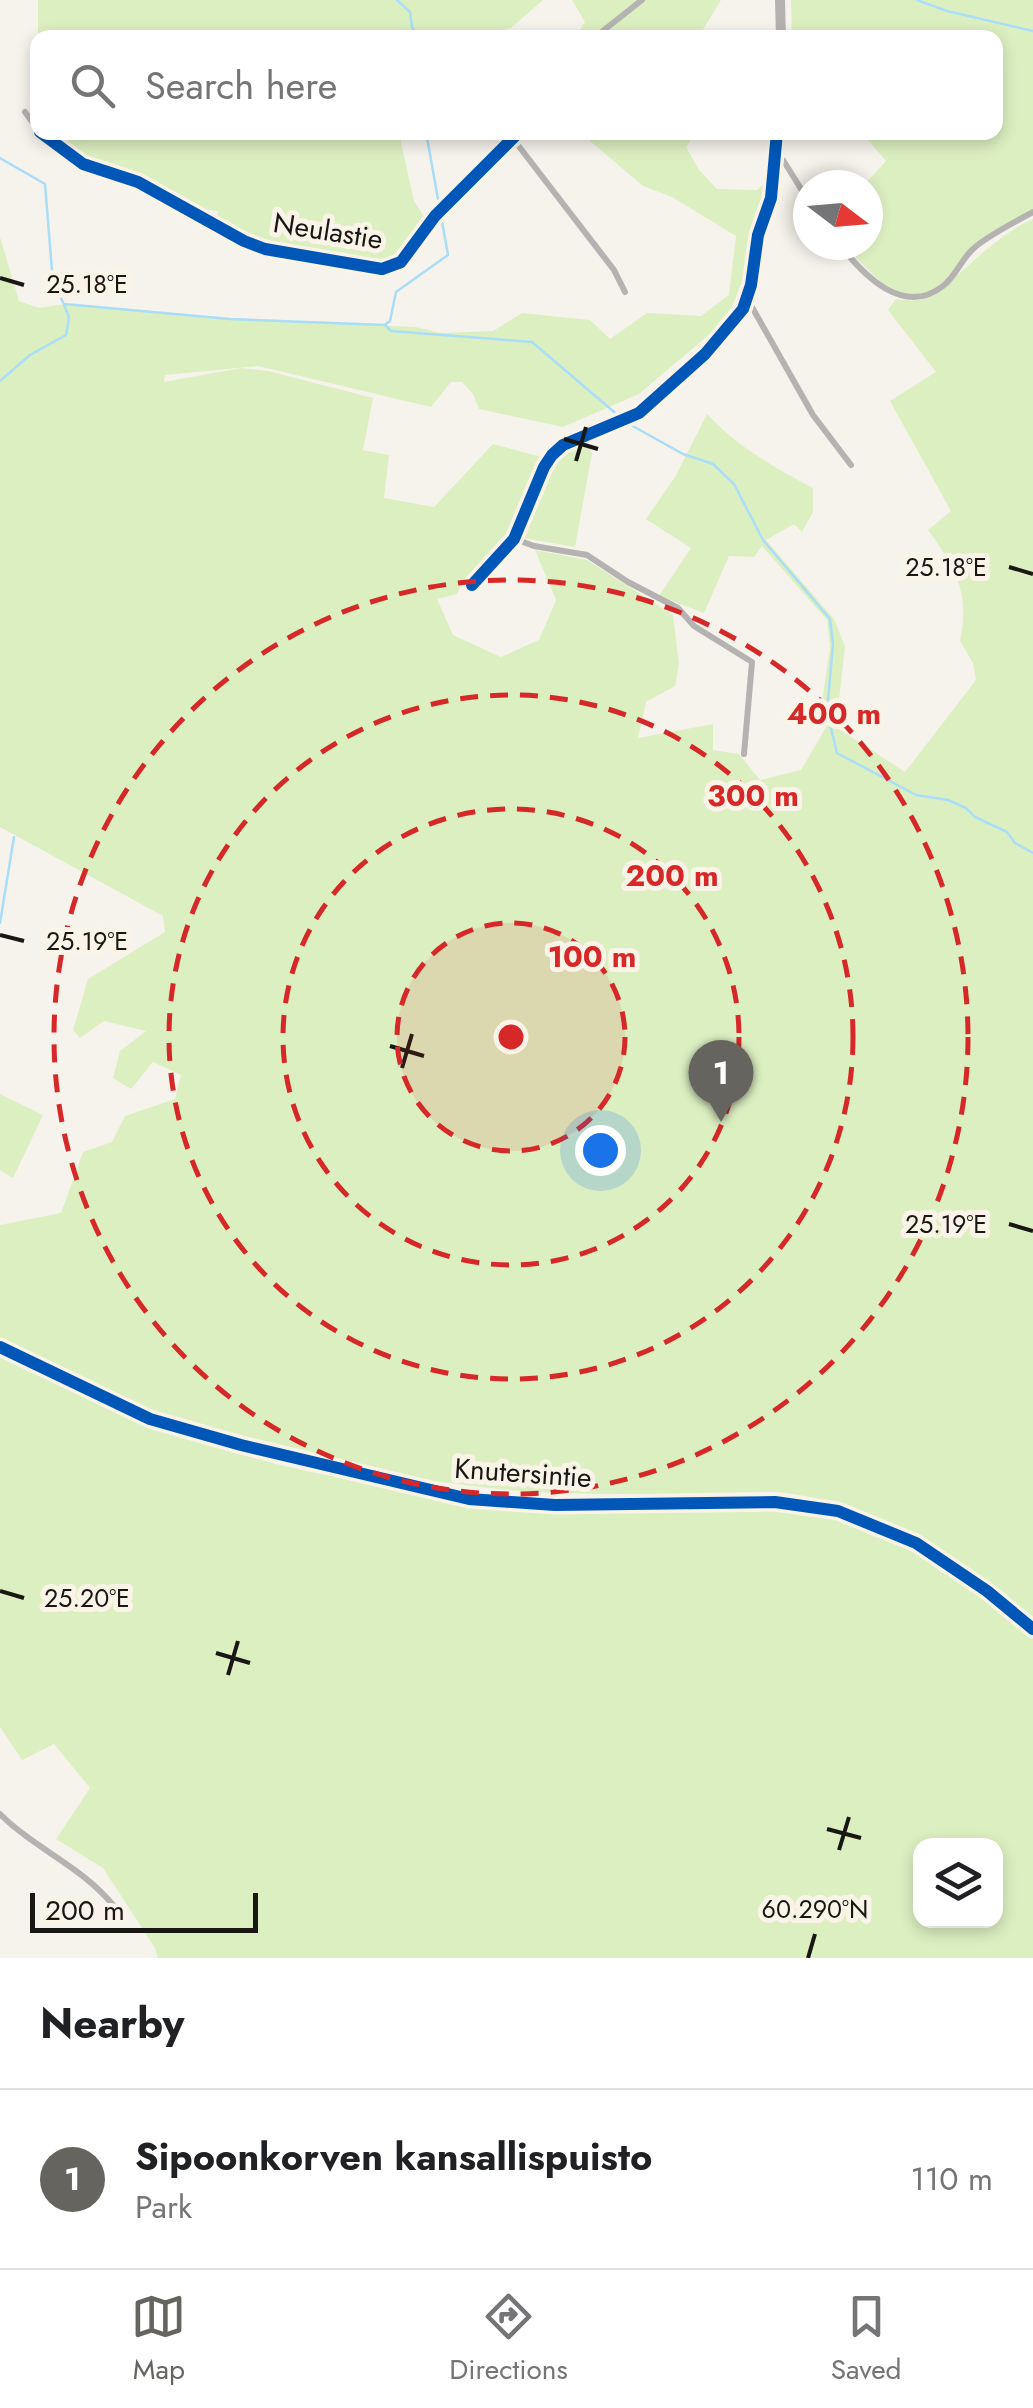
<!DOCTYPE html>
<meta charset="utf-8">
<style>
:root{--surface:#fff;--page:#f2f2f2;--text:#202124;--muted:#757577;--line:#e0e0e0;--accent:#66645f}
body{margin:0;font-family:Jost,sans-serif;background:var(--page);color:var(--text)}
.controls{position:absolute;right:30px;bottom:30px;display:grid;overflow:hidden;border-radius:20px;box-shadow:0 5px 15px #0003}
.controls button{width:90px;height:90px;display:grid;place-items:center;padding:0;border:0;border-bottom:2px solid var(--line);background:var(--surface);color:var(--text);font:50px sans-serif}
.compass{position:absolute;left:793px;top:170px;width:90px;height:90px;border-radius:50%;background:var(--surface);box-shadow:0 5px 15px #0003;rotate:106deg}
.scale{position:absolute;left:30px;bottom:25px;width:228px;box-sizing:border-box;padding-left:10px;border:5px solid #191713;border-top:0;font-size:28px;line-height:35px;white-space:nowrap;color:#191713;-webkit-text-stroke:8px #faf4e8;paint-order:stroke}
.you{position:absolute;left:600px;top:1150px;width:35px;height:35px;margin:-25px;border:8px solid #fff;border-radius:50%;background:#1a73e8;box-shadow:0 0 0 15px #1a73e833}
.badge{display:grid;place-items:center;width:65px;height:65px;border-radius:50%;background:var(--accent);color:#fff;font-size:32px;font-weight:700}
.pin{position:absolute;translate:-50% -82px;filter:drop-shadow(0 2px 5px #0008)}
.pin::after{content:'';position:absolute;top:52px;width:35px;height:30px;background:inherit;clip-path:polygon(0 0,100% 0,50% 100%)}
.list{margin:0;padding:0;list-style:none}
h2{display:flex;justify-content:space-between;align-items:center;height:130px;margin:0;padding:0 40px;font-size:42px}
h2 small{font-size:32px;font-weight:400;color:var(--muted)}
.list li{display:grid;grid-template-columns:65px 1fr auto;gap:30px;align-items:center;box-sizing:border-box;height:180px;padding:0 40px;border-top:2px solid var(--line)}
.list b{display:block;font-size:38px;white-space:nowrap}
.list p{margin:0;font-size:32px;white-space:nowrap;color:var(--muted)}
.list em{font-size:32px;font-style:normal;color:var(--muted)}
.icon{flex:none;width:55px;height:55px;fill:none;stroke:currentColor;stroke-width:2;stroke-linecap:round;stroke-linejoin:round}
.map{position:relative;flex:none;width:1033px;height:1958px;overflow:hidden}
.search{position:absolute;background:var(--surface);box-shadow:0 5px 15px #0003;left:30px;right:30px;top:30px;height:110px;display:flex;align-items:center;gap:25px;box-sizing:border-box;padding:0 35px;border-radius:20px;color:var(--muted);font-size:38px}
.sheet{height:310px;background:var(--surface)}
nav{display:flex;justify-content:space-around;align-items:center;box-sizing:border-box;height:140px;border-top:2px solid var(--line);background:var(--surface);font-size:28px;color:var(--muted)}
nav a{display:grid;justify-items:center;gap:5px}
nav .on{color:var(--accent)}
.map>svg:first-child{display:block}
.green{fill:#dcefc1;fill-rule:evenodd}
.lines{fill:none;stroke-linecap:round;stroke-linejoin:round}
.stream{stroke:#aaddf8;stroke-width:2.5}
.street{stroke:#b5b3b1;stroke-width:6}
.secondary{stroke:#b5b2b0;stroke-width:10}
.cycleway-casing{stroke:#faf4e8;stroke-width:19}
.cycleway{stroke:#0057b8;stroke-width:12}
.ticks{fill:none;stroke:#191713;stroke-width:4}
.ring{fill:none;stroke:#d62828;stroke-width:5;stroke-dasharray:18 12}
.labels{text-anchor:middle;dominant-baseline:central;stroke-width:10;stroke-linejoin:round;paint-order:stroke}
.street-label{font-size:28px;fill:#191713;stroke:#faf4e8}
.ticks-label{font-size:25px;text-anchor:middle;fill:#191713;stroke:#faf4e8;stroke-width:10;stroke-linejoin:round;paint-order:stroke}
.centre{fill:#d62828;stroke:#faf4e8;stroke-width:5}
.ring-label{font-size:30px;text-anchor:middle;font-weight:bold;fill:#d62828;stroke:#faf4e8;stroke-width:10;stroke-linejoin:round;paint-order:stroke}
</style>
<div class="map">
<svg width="1033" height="1958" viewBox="0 0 1033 1958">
<rect width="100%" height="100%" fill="#f6f3ec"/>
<path class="green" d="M38,0H543L511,28L474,37L38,38Z
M572,0H721L698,38L575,37L585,22Z
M791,0H1033V209C1014,221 988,231 972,247C961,258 954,274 942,284C904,317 870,272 845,245H868V185H864L886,161L862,133L996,132V38L792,37Z
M48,133H399L414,201L428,223L387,265L367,264L258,241L216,219L218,211C189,209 175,192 148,179C114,162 74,165 48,133Z
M598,133H696L686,147L699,170L717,189L757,190L767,181L751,235L746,272L731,309L718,327L639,394L563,427L479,409L473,394L462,382H451L431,407L258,366L165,375L164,382L241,368L268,371L373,398L363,450L389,455L384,498L434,507L493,444L545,458L512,534L474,578L461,585L457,594L437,599L453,635L501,657L539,640L556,600L535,550L587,560L673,615L679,664L675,686L646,702L638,738L713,724V750L739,754L760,780L801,770L829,722L823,696L830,647L827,620L762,546L754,557L729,556L704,613L659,596L691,548L646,519L675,477L707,414C738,447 773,467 813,488V512L802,532L794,524L766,540L834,619L845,646L836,727L905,772L976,680L973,663L960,641C970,592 956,569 928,530L951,511L890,401L936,372L888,310L896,299C932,305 939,291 963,270C983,252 1009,229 1033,219V1620C955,1555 882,1505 779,1492C694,1492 607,1497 522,1491C413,1482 283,1456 180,1424C117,1405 58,1371 0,1343V1225L61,1213L83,1152L112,1142L125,1116L175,1099L181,1075L153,1062L131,1089L113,1078L120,1051L146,1031L104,1021L80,1038L73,1030L88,979L165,932L163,916L0,827V237L19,301L39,308L64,304L230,319L415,327L442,333L493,331L522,313L590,320L610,339L647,313L701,316L729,295L736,236L672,197L643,186L590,141Z
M584,441L592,453L575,547L523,538L520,531C536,496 547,458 584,441Z
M0,1094L43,1115L13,1178L0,1170Z
M0,1355C113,1411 224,1459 349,1479C389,1485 428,1500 468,1504C548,1513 631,1509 711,1510C754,1510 798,1507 840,1518C913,1538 976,1587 1033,1635V1958H158L155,1948L103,1868L56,1839L90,1788L54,1744L22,1760L0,1727ZM920,1846H996V1920H920Z"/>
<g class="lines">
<path class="stream" d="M397,0L410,12L412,27L419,38
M917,0L947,11L1033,31
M0,158L45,184L53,283L64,304L230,319L385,325L391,331L532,342L620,417
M386,324L390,321L396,292L448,255L426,132
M0,381L30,355L66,335L69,318L64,304
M629,424L683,454L713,464L734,484L763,540L830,619L833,644L827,712L837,753L916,795L948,800L966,808L975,817L1007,832L1015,843L1033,853
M0,923L14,837"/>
<path class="street" d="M594,38L642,0
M25,112L38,130
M40,132L83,164L138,182L244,241L265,249L382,269L401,262L435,216L519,132
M514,140L614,270L625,292
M777,156L783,160L808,200
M840,245C864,276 904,317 943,286C956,276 961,260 973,249C984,238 1018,220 1033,212
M748,300L813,415L851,465
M515,539L534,546L587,555L628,582L678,608L694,626L752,662L744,754
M0,1814C35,1849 81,1866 113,1905"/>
<path class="secondary" d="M780,0L781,38
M472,585L514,539L544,467L552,455L563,445L639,413L705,354L743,309L751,285L758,235L771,198L777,132
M0,1347L150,1419L241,1445L469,1499L555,1505L775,1502L838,1511L916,1543L987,1591L1033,1629"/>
<defs>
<path id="cycleway" d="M40,132L83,164L138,182L244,241L265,249L382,269L401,262L435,216L519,132
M472,585L514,539L544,467L552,455L563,445L639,413L705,354L743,309L751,285L758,235L771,198L777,132
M0,1347L150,1419L241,1445L469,1499L555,1505L775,1502L838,1511L916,1543L987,1591L1033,1629"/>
</defs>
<use href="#cycleway" class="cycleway-casing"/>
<use href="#cycleway" class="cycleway"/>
</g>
<path class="ticks" d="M0,278L24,285M564,439L598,449M576,461L586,427M1009,567L1033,574M0,935L24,941M390,1046L424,1056M402,1068L412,1034M1009,1224L1033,1231M0,1591L24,1598M216,1653L250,1663M228,1675L238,1641M827,1829L861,1838M839,1850L849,1817M808,1958L815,1934"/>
<circle cx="511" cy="1037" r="114" fill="#d62828" fill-opacity=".12"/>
<g class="ring">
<circle cx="511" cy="1037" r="114"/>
<circle cx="511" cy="1037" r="228"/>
<circle cx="511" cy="1037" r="342"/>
<circle cx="511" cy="1037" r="457"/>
</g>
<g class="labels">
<g class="street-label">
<text transform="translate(328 231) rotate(9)">Neulastie</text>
<text transform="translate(523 1473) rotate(4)">Knutersintie</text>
</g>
</g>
<g class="ticks-label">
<text x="87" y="293">25.18°E</text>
<text x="946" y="576">25.18°E</text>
<text x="87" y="950">25.19°E</text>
<text x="946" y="1233">25.19°E</text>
<text x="87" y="1607">25.20°E</text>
<text x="815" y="1918">60.290°N</text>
</g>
<circle cx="511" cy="1037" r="15" class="centre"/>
<g class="ring-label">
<text x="834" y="724">400 m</text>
<text x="753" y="806">300 m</text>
<text x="672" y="886">200 m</text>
<text x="592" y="967">100 m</text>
</g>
</svg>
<div class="controls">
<button><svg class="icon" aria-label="layers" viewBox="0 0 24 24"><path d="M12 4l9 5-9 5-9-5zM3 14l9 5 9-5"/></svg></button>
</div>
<svg class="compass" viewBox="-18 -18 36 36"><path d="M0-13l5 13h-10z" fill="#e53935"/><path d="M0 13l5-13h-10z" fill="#757577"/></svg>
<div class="scale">200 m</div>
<div class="you"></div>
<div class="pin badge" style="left:721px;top:1122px">1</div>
<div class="search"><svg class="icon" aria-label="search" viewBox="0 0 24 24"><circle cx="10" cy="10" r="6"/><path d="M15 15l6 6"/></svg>Search here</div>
</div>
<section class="sheet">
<h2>Nearby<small></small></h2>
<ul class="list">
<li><span class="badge">1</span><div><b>Sipoonkorven kansallispuisto</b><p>Park</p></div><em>110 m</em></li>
</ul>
</section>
<nav>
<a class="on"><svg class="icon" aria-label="map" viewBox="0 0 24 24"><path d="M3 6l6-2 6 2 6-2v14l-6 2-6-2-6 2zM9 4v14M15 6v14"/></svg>Map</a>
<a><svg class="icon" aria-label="directions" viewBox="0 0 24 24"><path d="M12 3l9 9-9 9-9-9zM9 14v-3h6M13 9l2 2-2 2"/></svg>Directions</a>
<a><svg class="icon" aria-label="saved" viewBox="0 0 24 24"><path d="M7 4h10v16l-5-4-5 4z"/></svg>Saved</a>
</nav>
